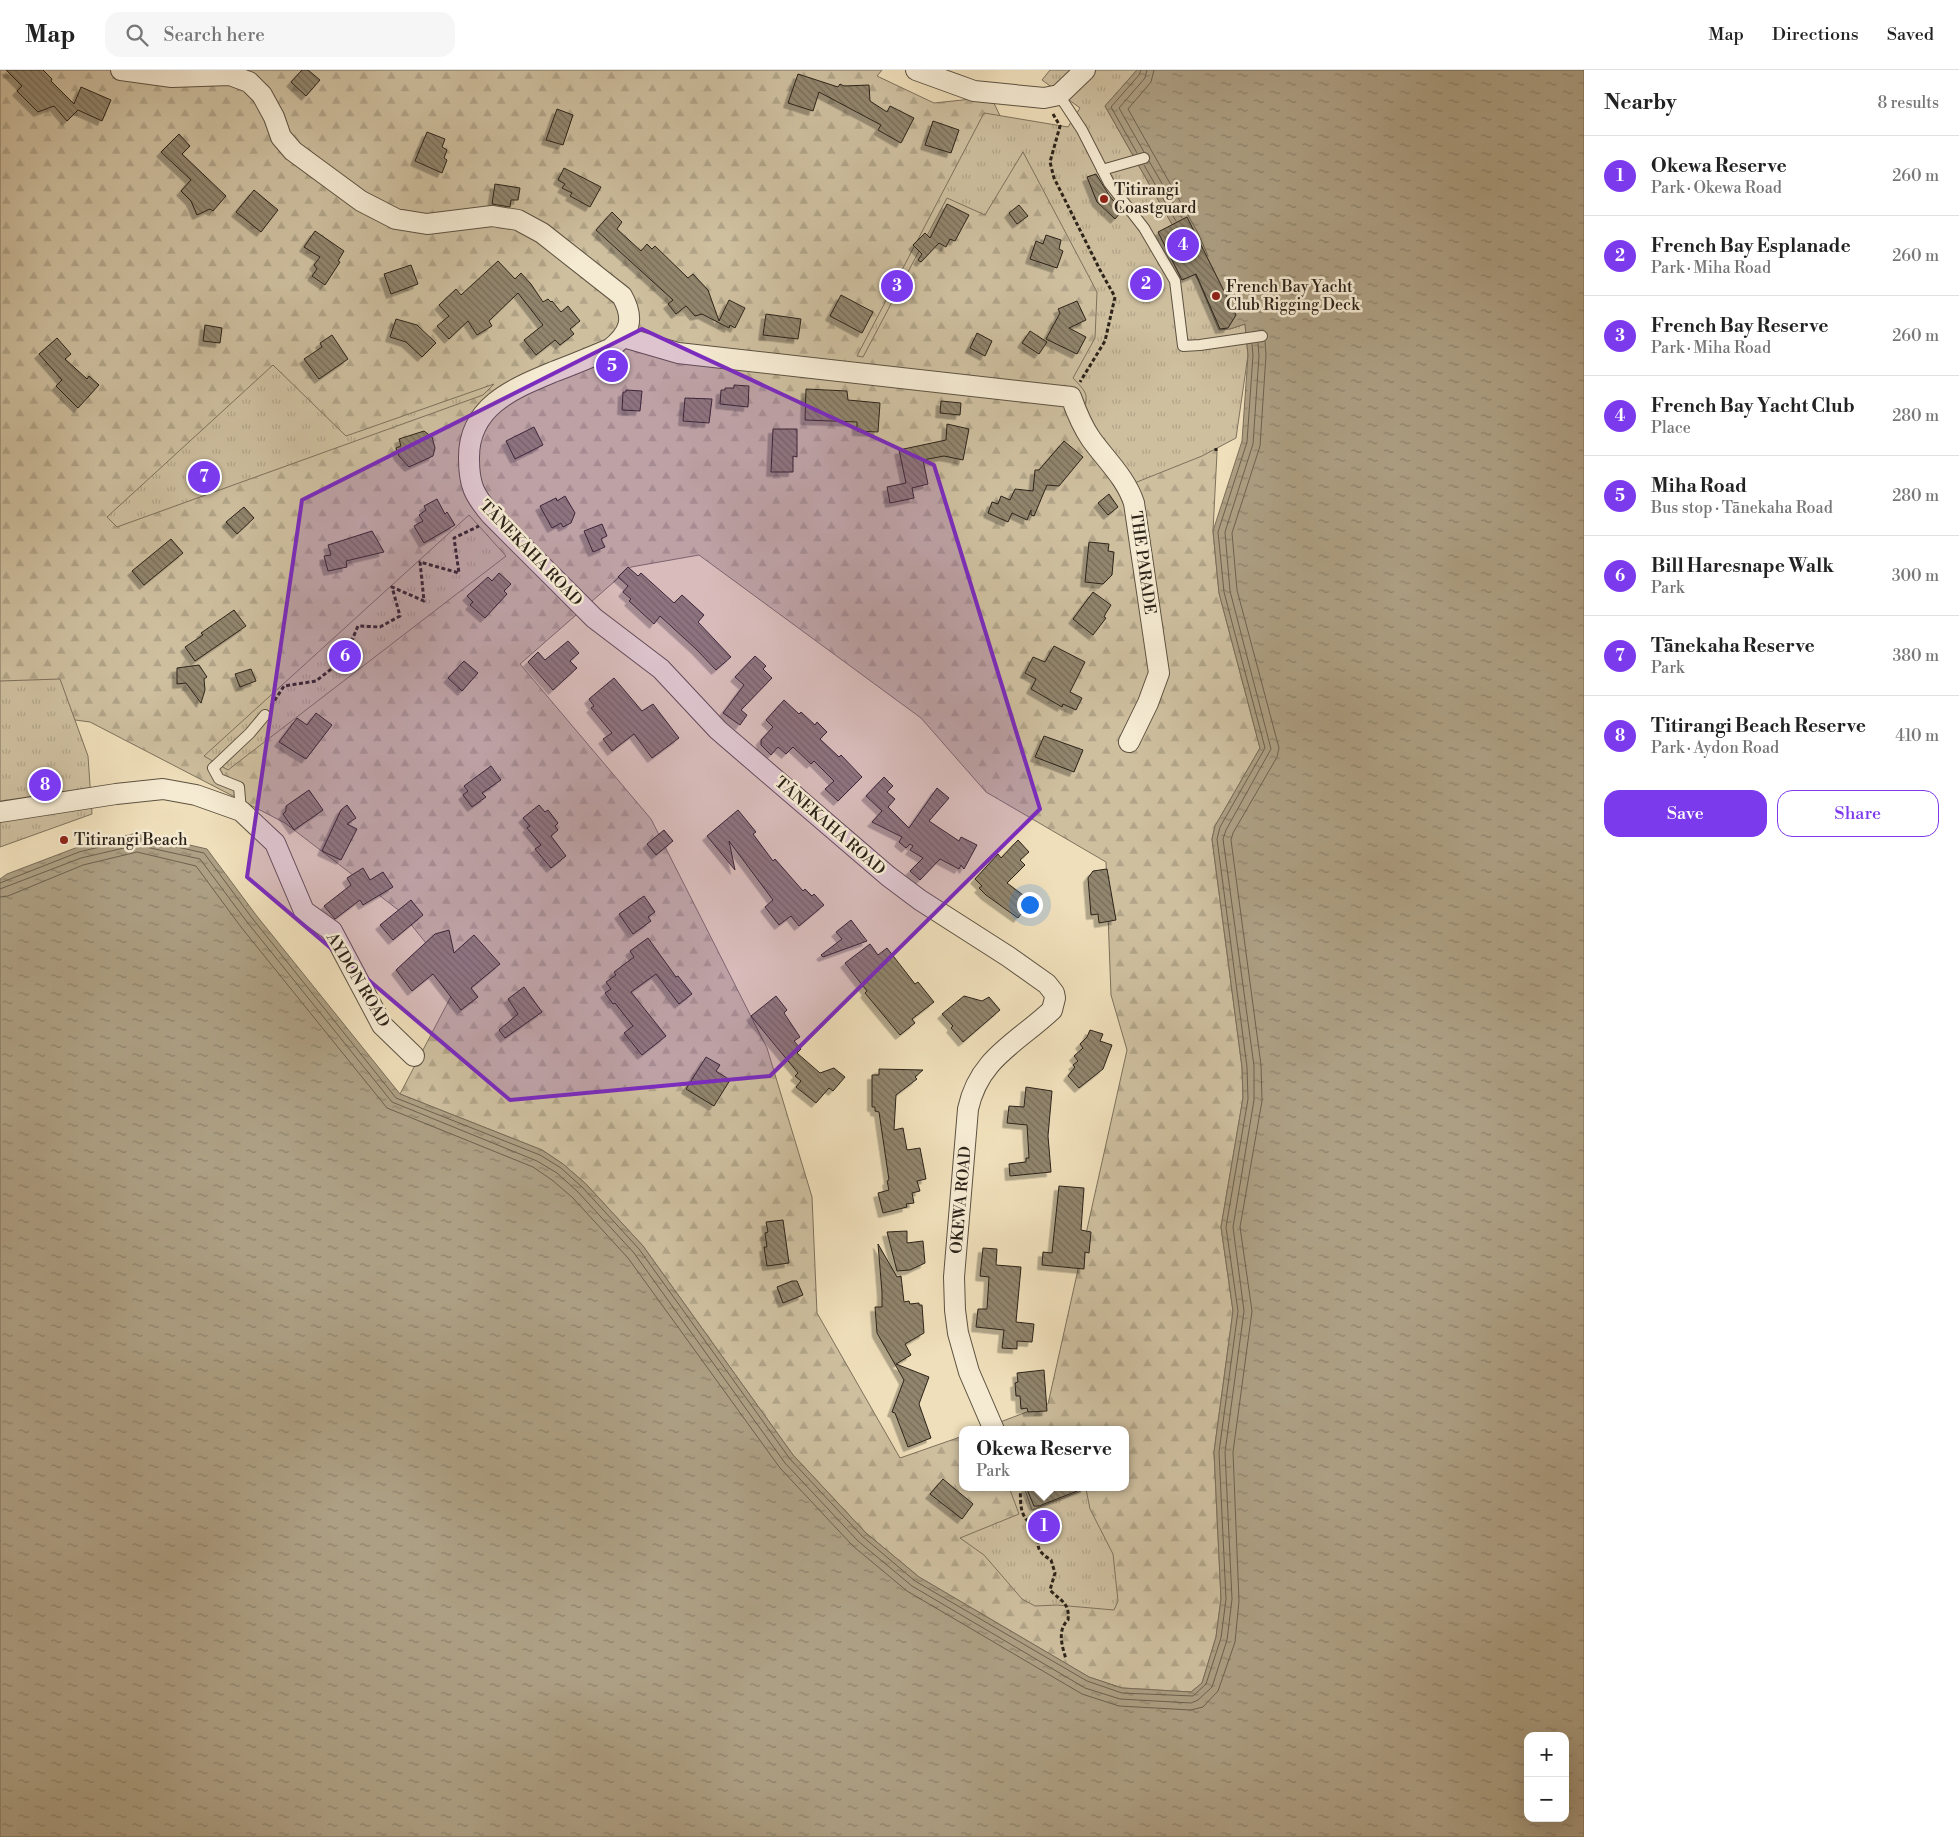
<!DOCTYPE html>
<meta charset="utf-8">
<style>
:root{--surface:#fff;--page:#f6f6f6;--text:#222;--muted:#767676;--line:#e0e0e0;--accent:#7c3aed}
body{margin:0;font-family:"Libre Bodoni",serif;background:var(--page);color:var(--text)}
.controls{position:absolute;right:15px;bottom:15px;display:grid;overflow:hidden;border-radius:10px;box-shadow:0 5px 20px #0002}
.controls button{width:45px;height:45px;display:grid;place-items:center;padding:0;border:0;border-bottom:1px solid var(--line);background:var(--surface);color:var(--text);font:25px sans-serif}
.you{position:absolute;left:1029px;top:834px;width:18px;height:18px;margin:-12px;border:4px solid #fff;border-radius:50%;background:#1a73e8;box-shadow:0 0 0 8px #1a73e833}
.badge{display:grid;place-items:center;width:32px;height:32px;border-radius:50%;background:var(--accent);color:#fff;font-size:16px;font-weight:700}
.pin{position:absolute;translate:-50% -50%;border:2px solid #fff;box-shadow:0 1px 5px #0006}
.popup{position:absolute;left:959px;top:1356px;width:170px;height:65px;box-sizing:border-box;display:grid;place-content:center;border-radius:10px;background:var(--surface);filter:drop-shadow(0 1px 4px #0005);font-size:16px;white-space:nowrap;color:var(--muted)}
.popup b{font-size:19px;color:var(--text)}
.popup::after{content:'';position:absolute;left:50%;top:100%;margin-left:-10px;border:10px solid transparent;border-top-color:var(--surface)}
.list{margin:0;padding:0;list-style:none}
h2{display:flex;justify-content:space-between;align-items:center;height:65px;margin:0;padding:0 20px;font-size:21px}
h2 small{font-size:16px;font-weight:400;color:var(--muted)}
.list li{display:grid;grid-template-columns:32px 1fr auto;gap:15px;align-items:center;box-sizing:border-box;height:80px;padding:0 20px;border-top:1px solid var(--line)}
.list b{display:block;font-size:19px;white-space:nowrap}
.list p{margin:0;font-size:16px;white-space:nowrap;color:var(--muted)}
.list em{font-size:16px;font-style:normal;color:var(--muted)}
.actions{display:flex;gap:10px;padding:15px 20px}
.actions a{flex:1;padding:11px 0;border:1px solid var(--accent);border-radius:15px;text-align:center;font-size:18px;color:var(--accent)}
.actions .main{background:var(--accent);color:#fff}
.icon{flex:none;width:28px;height:28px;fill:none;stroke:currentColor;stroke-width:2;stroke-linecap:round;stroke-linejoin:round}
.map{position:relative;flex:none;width:1584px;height:1767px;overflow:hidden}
header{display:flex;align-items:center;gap:30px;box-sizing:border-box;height:70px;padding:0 25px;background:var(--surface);border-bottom:1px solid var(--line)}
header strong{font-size:24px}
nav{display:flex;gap:28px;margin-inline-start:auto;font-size:18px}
.search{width:350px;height:45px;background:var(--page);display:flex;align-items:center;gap:12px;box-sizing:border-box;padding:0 18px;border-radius:15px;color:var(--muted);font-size:19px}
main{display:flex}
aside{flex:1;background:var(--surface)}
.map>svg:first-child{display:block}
.forest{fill:url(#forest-firs);stroke:#7d715c;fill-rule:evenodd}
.park{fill:url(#park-tufts);stroke:#7d715c}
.water{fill:url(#water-ripples);stroke:#796d59;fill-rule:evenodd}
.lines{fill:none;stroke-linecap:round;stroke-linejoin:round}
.shore{stroke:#6c614e;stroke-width:1}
.building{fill:url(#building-back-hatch);stroke:#2c2319;filter:url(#shadow)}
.lane-casing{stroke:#5d5241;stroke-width:12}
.street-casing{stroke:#5d5241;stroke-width:22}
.path{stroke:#2c2319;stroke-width:3;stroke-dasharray:4 2.5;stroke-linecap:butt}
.lane{stroke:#f5ead2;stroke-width:10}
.street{stroke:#f5ead2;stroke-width:20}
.marked{fill:#7b2cbf;fill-opacity:0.2;stroke:#7b2cbf;stroke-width:4;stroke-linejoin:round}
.poi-dot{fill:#8f2418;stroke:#f5ead2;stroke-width:2}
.labels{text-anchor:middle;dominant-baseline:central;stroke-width:5;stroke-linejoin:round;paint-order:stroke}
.poi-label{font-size:16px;fill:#2c2319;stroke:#f5ead2;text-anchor:start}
.street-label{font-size:16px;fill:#2c2319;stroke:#f5ead2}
</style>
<header>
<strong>Map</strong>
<div class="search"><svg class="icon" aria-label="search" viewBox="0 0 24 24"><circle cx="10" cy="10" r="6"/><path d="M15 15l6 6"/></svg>Search here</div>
<nav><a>Map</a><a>Directions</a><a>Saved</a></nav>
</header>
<main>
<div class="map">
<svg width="1584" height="1767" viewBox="0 0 1584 1767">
<defs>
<pattern id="forest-firs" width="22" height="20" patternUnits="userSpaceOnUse" patternTransform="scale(1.25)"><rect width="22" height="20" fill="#cebf9f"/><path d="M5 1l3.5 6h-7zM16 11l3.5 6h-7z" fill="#b1a488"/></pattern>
<pattern id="park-tufts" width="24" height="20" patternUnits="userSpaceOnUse" patternTransform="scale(1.25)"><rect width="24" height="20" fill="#cebf9f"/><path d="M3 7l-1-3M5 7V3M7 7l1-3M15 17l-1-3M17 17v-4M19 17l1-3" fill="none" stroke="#b1a488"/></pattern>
<pattern id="water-ripples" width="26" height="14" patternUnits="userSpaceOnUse" patternTransform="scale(1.25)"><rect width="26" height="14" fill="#ad9f83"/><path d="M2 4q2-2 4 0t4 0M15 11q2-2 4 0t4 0" fill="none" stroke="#8d816a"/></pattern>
<pattern id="building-back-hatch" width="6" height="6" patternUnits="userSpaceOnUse" patternTransform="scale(1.25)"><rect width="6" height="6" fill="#91856d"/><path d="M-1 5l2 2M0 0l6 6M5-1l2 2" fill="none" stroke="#776c59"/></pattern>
<filter id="shadow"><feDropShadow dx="-4.5" dy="4.5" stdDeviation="0" flood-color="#0004"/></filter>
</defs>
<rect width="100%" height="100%" fill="#efdfba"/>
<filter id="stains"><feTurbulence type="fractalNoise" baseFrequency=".004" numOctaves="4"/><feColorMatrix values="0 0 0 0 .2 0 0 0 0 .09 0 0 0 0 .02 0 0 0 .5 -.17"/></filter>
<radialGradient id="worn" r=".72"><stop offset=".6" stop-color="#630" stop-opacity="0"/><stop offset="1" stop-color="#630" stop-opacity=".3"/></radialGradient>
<path class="forest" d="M0,0H882L877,6L934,33L991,27L1003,52L1076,64L1216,365L1217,383L1213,461L1219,523L1260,678L1215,756L1212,769L1242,997L1243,1028L1221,1157L1233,1241L1214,1382L1221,1529L1216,1567L1202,1613L1191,1622L1122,1618L1089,1607L919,1507L866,1463L793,1385L643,1176L586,1114L563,1094L542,1080L400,1024L458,913L401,842L285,753L90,652L16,642L0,647ZM699,485L921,648L986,722L1106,792L1111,925L1127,980L1048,1334L979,1360H1125V1417H963V1366L900,1388L817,1243L812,1127L767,978L651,749L520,594L631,497Z"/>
<path class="park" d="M1050,0H1137L1105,36L1182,172L1196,207L1230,259L1245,254L1248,285L1236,368L1202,386L1132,414L1082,343C1090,324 1086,322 1073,308L1095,268L1097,222L1023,82L985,145L947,128L863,287L857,286L984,43L1068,57L1080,38L1042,10Z
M273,295L346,366L494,314L483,325L117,457L107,447Z
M469,445L506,486L228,700L204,686Z
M60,609L88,686L92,744L0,777V611Z
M1009,1417H1024L1032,1440L1086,1419L1090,1439L1113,1484L1118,1531L1114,1540L1057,1535L1035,1536L1022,1529L984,1485L960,1468L1019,1444Z"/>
<path class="water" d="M1137,0H1584V1767H0V809L7,804L78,777L137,763L207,779L256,845L400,1024L542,1080L563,1094L586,1114L643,1176L793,1385L866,1463L919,1507L1089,1607L1122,1618L1191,1622L1202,1613L1216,1567L1221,1529L1214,1382L1233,1241L1221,1157L1243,1028L1242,997L1212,769L1215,756L1260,678L1219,523L1213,461L1242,371L1248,285L1245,254L1230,259L1219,260L1182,172L1105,36ZM1528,1666H1565V1748H1528Z"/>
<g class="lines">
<path class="shore" d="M1154,0L1151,12L1128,39L1198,163L1208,186
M1144,82L1119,38L1145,8L1147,0
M1137,83L1111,37L1139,5L1141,0
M1149,91L1182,148
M1144,95L1176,151
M0,813L79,782L137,768L204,783L252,848L396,1028L540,1085L561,1098L583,1118L639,1179L790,1389L862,1466L915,1511L1087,1611L1122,1623L1193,1626L1206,1614L1221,1568L1226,1529L1219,1382L1238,1241L1226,1157L1248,1029L1247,997L1217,769L1220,757L1265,678L1224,522L1218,462L1247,372L1253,285L1252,274
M0,819L81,788L137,775L200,789L247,852L392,1032L537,1091L557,1103L578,1122L634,1183L785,1393L858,1471L912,1516L1085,1618L1120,1629L1191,1633L1198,1630L1212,1617L1227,1570L1232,1529L1225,1382L1244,1241L1233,1157L1254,1030V996L1223,769L1226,760L1271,679L1230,521L1225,462L1253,374L1259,286L1258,273
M0,827L8,826L83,795L137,782L196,796L241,857L387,1038L533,1097L552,1110L573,1128L628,1188L780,1398L853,1476L907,1521L1082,1624L1119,1636L1191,1640L1203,1637L1218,1621L1235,1572L1239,1531L1233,1382L1252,1241L1240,1157L1262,1031L1261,995L1231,770L1233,763L1277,687L1279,678L1237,520L1232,463L1260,376L1266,285L1265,271"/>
</g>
<path class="building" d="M6,0H43L52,9L51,11L74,34L81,17L111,30L102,51L78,40L67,51L54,36L38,42L17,21L22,16Z
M302,0H308L320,10L306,26L291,12Z
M798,4L838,17L840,14L844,16L869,15L870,31L887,42L890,36L914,48L901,73L878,60L881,55L819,22L813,41L788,33Z
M557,39L573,45L563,75L546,70Z
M933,51L959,60L951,83L925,75Z
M427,62L445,69L442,77L447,80L444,88L447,90L442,103L415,91Z
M179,64L190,76L182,84L226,126L213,141L210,139L197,145L191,131L181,121L191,110L161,82Z
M564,98L601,117L590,137L570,126L572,123L562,118L565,114L558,110Z
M1096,104L1109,125L1122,141L1115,149L1097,132L1087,107Z
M495,114L520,118L518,130H511L510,137L492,134Z
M254,120L278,140L261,162L236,142Z
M947,134L969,145L955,171L950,169L946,177L939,173L921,192L918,190L922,184L913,175L925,163L930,168Z
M1019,135L1028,146L1017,154L1009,143Z
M612,142L622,152L617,159L641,181L647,174L652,179L655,176L688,208L693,204L708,220L719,251L729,230L745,238L735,258L730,255L729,258L702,244L695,246L686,236L676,244L668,234L673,230L596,160Z
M1187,147L1236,245L1228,258L1220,259L1196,204L1182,210L1158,162Z
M315,161L344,181L338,191L340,192L325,215L312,206L317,199L314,195L320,187L304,177Z
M1046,165L1061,170L1059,179L1063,181L1057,198L1030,189L1036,171L1043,174Z
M498,191L515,209L521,203L531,214L543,232L548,229L551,232L552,231L561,242L568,236L580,251L570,259L574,264L560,275L555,270L536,285L524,270L543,255L518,223L489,251L492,256L477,265L468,251L449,269L437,256L449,246L439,235L456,219L461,225Z
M411,195L418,214L391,224L384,204Z
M841,225L873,242L862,263L830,246Z
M1077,231L1086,250L1069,258L1086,267L1077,284L1046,269L1060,243L1058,239Z
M766,244L801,249L798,269L763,265Z
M396,249L417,255L436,273L422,287L406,272L390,267Z
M205,255L222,258L220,273L203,271Z
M1030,261L1047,272L1039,284L1022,273Z
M977,263L992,271L985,286L970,278Z
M332,265L348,289L319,309L304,289L322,277L320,273Z
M57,268L71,284L65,289L87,309L89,306L99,315L78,338L56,316L62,310L39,284Z
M734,315L749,316L748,337L720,334L721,320H725V318H734Z
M806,319L847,321L848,330L880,333L878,362L857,361V352L805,350Z
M626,320L642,321L640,341L622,340L623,322H626Z
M685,328L712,329L709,353L683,351Z
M941,331L961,333L960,345L940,343Z
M947,354L969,359L963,390L944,386L923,390L928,414L912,418L914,428L890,433L887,417L906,413L899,380L946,370Z
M534,357L543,375L515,389L506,371Z
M773,359H797V387L793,386V402H771Z
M424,361L432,367L435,378L433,386L409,397L399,386L396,378L401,376L399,369Z
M1064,371L1083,387L1059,416L1047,415L1034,446L1031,445V440L1027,450L1012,443L1008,452L988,443L992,432L998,434L1001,426L1010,430L1015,419L1033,421L1035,400H1039Z
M1109,424L1118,437L1108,445L1098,433Z
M565,426L575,443L571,453L563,457L561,453L552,458L540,436L556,428L557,431Z
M437,429L445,444L447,442L455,455L424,473L414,456L423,451L419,445L426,440L424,436Z
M244,437L254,448L237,464L226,452Z
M602,454L607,466L601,469L605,477L593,482L584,461Z
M372,461L384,482L346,491L347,497L328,501L324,486L331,485L328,475Z
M171,469L183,483L144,515L132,501Z
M1089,472L1109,474L1108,481L1114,482L1112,505L1103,514L1085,512Z
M628,497L638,506L641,503L674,533L682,525L704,545L698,552L731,587L716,600L696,579L660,546L654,554L629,531L631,529L623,522L628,516L618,507Z
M499,503L511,514L504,521L507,524L485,548L470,535L473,532L467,526L488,507L492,511Z
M1093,522L1111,535L1106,543L1104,547L1106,548L1093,565L1073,549Z
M234,540L246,556L195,591L185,577L203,565L201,563Z
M568,571L579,583L570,591L577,598L553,620L528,592L538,582L545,590Z
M1054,576L1085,592L1070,622L1082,628L1076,640L1063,634L1062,637L1031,619L1036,609L1025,603L1033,587L1045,592Z
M755,586L766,596L763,599L772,608L741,640L747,645L740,655L723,643L744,615L735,607Z
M464,591L478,603L462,621L448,608Z
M199,595L207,607L204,609L205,620L201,633L186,613L177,614V598Z
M251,599L256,611L240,617L235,604Z
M614,608L642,641L653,634L679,668L652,688L634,664L612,681L603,669L612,663L591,638L594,636L589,629Z
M784,630L799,644L801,642L815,655L817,652L827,662L820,669L839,687L841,685L862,707L838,731L825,719L834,711L814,691L811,694L793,677L786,684L778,677L771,685L761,675V670L773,657L766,650Z
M316,643L332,655L306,689L279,672L297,648L307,655Z
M1044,666L1083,680L1074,702L1035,687Z
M491,696L501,710L482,723L486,727L472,737L463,725L468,721L464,716Z
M884,707L893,716L887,722L895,729L888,737L909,758L937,718L949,728L929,751L959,771L961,767L977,775L964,799L961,795L959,799L940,789L920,810L910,801L923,788L910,780L913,776L910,774L906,778L899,772L902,767L872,752L882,741L866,726Z
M309,720L323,740L294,760L283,744L286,741V736Z
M347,735L356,748L347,754L357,759L341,790L322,781L341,740Z
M539,735L545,742L548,740L558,753L555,756L558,760L551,766L566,786L551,798L535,779L541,775L527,758L530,756L523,748Z
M738,740L756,762L753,764L773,791L775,789L803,821L805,819L812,826L814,824L824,835L799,856L791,846L779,855L765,837L773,830L729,771L735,800L707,766Z
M664,760L673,771L656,785L647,774Z
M1018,770L1029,782L1020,790L1025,795L1007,813L1031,831L1018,848L986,825L979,818L982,816L975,809L998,784L1001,788Z
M363,798L370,810L383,802L393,817L363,835L360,830L335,849L324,836L351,815L347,808Z
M1107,799L1116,850L1099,853L1098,844L1091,845L1088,808L1093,801Z
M644,826L655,842L648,847L651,851L633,864L619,844Z
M411,830L423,845L393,870L380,855Z
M851,850L867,871L823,887L821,885L842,869L836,862Z
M449,860L454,883L474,865L500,894L471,918L478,927L461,940L433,904L412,921L396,900L435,864Z
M648,868L676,907L678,906L692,924L679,934L656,904L631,922L666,966L642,985L624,963L633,956L615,933L613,934L605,923L611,919L606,912L616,905L614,902L634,887L630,881Z
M870,874L878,885L887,878L915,914L918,912L934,932L912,949L915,953L900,965L865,923L867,921L845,893Z
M524,917L542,942L505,968L499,960L518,944L508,929Z
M776,926L787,940L784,943L800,967L794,971L801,979L797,983L820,1003L834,998L845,1007L833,1021L829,1018L816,1033L796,1017L801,1011L795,1006L798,1003L751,946Z
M964,926L982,931L989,927L1000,940L963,972L951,958L953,956L942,944Z
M1090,960L1103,964L1100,971L1112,975L1103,999L1079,1018L1068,1006L1075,997L1073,995L1078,991L1074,986L1083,978L1080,974L1087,967Z
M706,987L720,995L716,1001L730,1010L714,1036L686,1019Z
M879,999L923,1000L915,1007L917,1009L896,1025L894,1060L903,1058L907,1080L920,1078L926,1109L917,1111L920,1121L912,1123L914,1133L906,1134L907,1137L883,1143L878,1123L889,1120L887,1111L889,1110L879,1042L875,1041V1037H872V1005H879Z
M1026,1017L1052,1021L1048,1066L1051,1102L1010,1106L1009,1094L1026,1092V1088H1029L1027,1055L1007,1053L1009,1036L1024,1037Z
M1059,1116L1084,1118L1081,1160L1091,1162L1089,1183L1085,1182L1084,1199L1042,1195L1043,1182L1052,1183Z
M783,1150L789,1193L767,1196L764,1177H767L765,1163L768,1162L766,1152Z
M907,1161V1173L923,1171L925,1193L910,1200L897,1201L887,1162Z
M878,1174L897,1207L901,1206L904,1232L909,1231L910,1234L919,1233V1235H922L924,1263L905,1274L911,1285L896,1294L929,1307L919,1334L931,1368L908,1377L895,1343L892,1342L904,1310L877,1263L875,1237H882V1222Z
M983,1178L997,1179L996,1195L1021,1197L1016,1252L1034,1254L1032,1272L1017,1271V1279L1002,1278L1004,1260L976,1257L978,1239H987L989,1207L980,1206Z
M792,1211H797L803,1225L783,1233L777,1217Z
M1044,1300L1047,1341L1028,1342L1027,1338L1021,1339L1020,1326H1016L1015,1313L1018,1312L1017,1303Z
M943,1409L973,1434L962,1449L930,1424Z
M1026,1417H1085V1418L1039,1436H1034Z"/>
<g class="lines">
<defs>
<path id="lane" d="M1059,25L1082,60L1109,113L1144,158L1175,211L1183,276L1200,275L1262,266
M1102,100L1144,88
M241,741L239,717L219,709L213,698L250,663L265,645"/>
<path id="street" d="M121,0L172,7L230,5L249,12L262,25L274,47L281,67L293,81L361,131L396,149L427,154L492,146L518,150L542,163L622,226C635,249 630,263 610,279C591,287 572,295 553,302C512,319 468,337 469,389C469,415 474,425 491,445L594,548L661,599L718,660L888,806L920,830L1009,887L1047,914L1054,923L1055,928L1052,940C1017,973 979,988 968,1039L954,1207L955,1240L958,1263L969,1302L994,1360
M916,0L974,21L1044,28L1059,25L1085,0
M623,267L678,283L1071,327C1076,341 1082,356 1091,369C1106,390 1126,408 1134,433L1159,603L1148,633L1129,672
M0,742L116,724L163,719L196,725L241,741L275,773L304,841L332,861L382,955L414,986"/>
</defs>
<use href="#lane" class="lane-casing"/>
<use href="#street" class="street-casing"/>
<path class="path" d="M1053,44L1060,56L1050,92L1054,108L1100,200L1115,227L1105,271L1080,312
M1216,378V381
M271,636L284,616L316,611L344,589L358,556L380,557L400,546L392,517L424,531L420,492L459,503L454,468L479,456
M1020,1417C1021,1427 1019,1440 1026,1449C1028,1452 1033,1453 1035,1456C1045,1472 1028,1476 1051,1490L1055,1503L1050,1520C1060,1531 1070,1532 1068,1550C1057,1560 1062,1576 1066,1589"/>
<use href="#lane" class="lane"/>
<use href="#street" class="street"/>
</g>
<path class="marked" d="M642,259L934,395L1040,739L770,1006L510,1030L247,807L302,430Z"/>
<g class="poi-dot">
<circle cx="1104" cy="129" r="5"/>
<circle cx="1216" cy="226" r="5"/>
<circle cx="64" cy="770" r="5"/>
</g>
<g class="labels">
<g class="poi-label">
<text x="1114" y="120">Titirangi<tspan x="1114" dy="18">Coastguard</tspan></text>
<text x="1226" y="217">French Bay Yacht<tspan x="1226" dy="18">Club Rigging Deck</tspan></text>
<text x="74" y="770">Titirangi Beach</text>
</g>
<g class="street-label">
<text transform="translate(531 483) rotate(46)">TĀNEKAHA ROAD</text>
<text transform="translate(1143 493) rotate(82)">THE PARADE</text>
<text transform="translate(830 756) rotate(41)">TĀNEKAHA ROAD</text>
<text transform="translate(358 910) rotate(59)">AYDON ROAD</text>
<text transform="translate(961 1130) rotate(-85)">OKEWA ROAD</text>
</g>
</g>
<rect width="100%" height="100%" filter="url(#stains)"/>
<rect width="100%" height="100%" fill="url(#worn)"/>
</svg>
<div class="controls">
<button>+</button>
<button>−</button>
</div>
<div class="you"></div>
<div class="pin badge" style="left:1044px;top:1456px">1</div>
<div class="popup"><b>Okewa Reserve</b>Park</div>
<div class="pin badge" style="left:1146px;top:214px">2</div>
<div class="pin badge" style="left:897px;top:216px">3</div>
<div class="pin badge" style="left:1183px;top:175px">4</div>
<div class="pin badge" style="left:612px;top:296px">5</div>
<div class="pin badge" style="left:345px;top:586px">6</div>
<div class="pin badge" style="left:204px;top:407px">7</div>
<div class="pin badge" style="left:45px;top:715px">8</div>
</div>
<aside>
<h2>Nearby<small>8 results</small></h2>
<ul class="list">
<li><span class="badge">1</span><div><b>Okewa Reserve</b><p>Park · Okewa Road</p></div><em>260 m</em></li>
<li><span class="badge">2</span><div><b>French Bay Esplanade</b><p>Park · Miha Road</p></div><em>260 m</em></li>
<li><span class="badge">3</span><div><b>French Bay Reserve</b><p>Park · Miha Road</p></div><em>260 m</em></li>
<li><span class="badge">4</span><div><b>French Bay Yacht Club</b><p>Place</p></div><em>280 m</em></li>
<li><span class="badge">5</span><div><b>Miha Road</b><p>Bus stop · Tānekaha Road</p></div><em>280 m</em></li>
<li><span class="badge">6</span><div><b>Bill Haresnape Walk</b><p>Park</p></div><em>300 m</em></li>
<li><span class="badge">7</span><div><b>Tānekaha Reserve</b><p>Park</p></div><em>380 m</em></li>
<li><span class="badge">8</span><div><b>Titirangi Beach Reserve</b><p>Park · Aydon Road</p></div><em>410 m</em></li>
</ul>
<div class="actions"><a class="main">Save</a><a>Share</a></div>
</aside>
</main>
